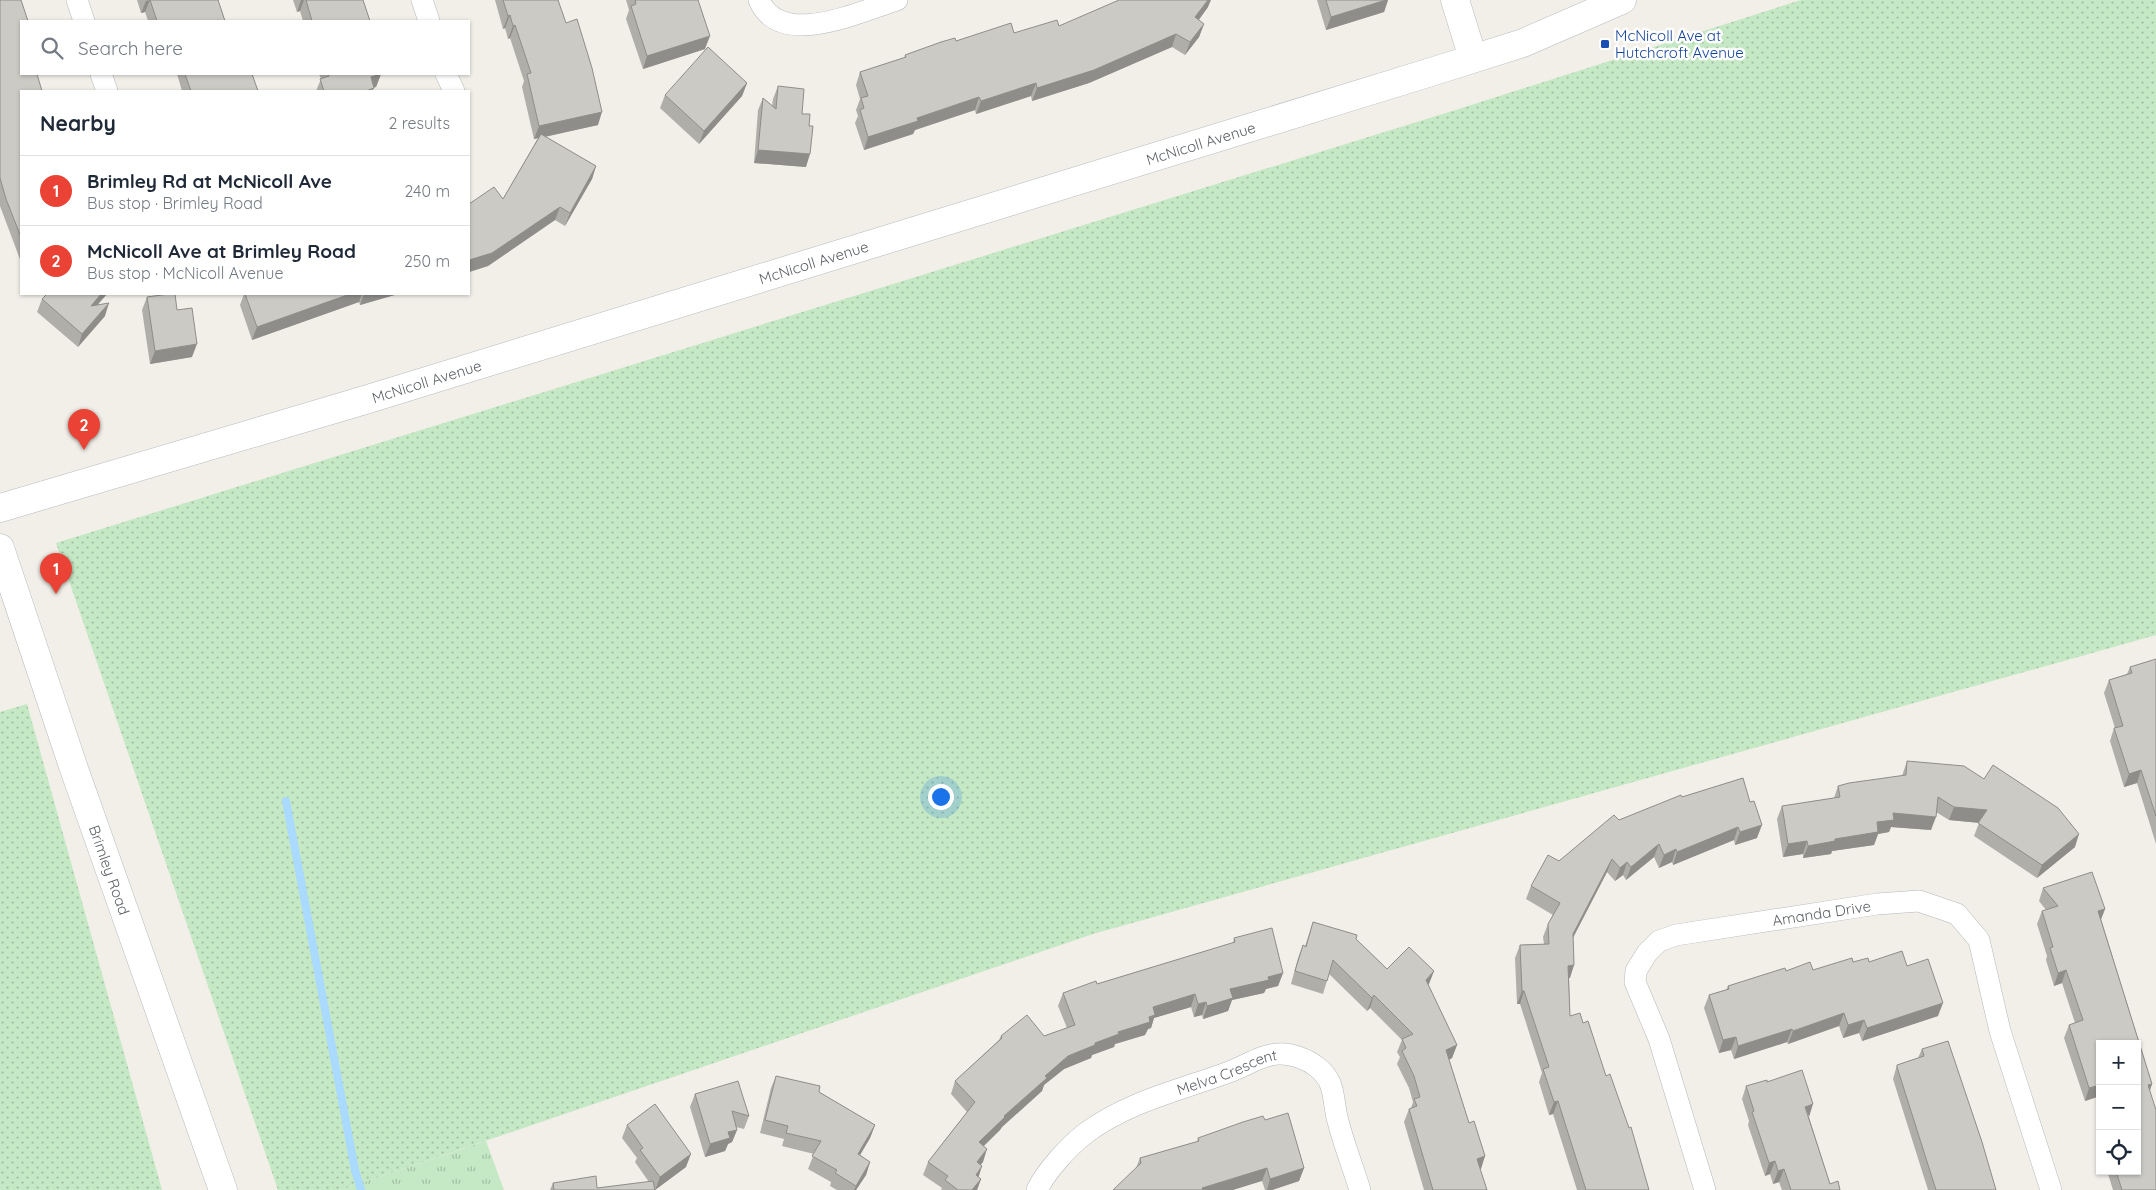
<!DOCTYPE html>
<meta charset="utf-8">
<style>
:root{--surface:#fff;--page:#f6f6f7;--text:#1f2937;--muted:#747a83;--line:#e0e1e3;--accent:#ea4335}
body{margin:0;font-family:Quicksand,sans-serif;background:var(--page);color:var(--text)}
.controls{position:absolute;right:15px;bottom:15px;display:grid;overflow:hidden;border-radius:0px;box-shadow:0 1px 4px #0004}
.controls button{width:45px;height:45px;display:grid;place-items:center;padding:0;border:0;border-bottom:1px solid var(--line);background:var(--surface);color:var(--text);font:25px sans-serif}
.you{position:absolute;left:940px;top:796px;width:18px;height:18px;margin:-12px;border:4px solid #fff;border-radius:50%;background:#1a73e8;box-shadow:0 0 0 8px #1a73e833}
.badge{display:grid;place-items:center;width:32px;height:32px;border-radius:50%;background:var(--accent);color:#fff;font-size:16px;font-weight:700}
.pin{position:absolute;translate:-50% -41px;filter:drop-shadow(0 1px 2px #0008)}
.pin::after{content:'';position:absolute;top:26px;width:18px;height:15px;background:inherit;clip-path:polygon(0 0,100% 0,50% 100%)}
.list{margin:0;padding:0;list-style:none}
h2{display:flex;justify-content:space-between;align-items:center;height:65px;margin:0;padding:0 20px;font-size:21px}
h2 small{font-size:16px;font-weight:400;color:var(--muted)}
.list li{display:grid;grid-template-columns:32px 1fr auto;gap:15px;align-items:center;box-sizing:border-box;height:70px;padding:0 20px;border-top:1px solid var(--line)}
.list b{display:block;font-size:19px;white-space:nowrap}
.list p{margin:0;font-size:16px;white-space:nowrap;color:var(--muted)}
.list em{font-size:16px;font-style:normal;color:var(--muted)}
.icon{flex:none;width:28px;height:28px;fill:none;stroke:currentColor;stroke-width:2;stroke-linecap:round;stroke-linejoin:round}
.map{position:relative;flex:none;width:2156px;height:1190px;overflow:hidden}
.search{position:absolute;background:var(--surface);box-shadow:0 1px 4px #0004;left:20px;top:20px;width:450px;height:55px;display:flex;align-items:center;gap:12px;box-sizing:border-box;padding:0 18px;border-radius:0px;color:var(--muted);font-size:19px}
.panel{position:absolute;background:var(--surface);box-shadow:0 1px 4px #0004;left:20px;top:90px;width:450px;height:205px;border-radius:0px}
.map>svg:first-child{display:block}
.grass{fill:url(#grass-dots)}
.park{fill:url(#park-tufts)}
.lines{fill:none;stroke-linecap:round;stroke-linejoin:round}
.stream{stroke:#aadaff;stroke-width:8}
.minor-casing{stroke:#b5b8bc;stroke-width:22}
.tertiary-casing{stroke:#b5b8bc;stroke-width:29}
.secondary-casing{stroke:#b6babf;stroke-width:29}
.minor{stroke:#fff;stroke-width:21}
.tertiary{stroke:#fff;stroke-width:28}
.secondary{stroke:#fff;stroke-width:28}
.wall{fill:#afaea9}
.shaded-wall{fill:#8f8d8a}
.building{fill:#cccac5;stroke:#8f8d8a}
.transit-dot{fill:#1a4fb4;stroke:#fff;stroke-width:2}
.labels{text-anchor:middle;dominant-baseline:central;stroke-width:5;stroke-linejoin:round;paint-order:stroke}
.transit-label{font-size:15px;fill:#164399;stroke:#fff;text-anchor:start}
.street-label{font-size:15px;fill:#5f6368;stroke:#fff}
</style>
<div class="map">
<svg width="2156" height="1190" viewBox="0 0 2156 1190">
<defs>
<pattern id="grass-dots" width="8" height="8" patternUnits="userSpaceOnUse" patternTransform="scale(1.25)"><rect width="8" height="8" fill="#c5e8c5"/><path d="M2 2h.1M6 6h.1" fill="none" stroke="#a3c0a4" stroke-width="1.8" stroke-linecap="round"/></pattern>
<pattern id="park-tufts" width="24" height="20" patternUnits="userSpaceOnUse" patternTransform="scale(1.25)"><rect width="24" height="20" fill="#c5e8c5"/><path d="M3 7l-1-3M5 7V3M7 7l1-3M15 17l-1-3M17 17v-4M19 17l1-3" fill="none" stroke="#a3c0a4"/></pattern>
</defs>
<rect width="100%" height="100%" fill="#f1efe8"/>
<path class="grass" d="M1801,0H2156V635L1093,934L341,1190H278L56,543L1462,108Z
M27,704L162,1190H0V712Z"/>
<path class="park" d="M486,1141L504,1190H341Z"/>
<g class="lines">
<path class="stream" d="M286,801L355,1170L361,1190"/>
<defs>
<g id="minor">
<path d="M77,0L84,21"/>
<path d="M422,0L429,21"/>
<path d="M759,0C780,50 861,11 897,0"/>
<path d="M101,74L107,91"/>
<path d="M446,74L454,91"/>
<path id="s1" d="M1037,1190C1046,1171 1070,1145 1086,1133C1129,1101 1181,1090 1229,1072C1246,1066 1260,1055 1278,1054C1291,1053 1307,1059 1317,1067C1337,1082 1332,1101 1338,1121C1344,1145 1353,1167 1360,1190"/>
<path id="s2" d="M1705,1190L1659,1039L1635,982L1636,971L1647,953L1659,941L1676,935L1877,904L1919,901L1957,914L1979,940L2000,1031L2051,1190"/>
</g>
<path id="tertiary" d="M1455,0L1473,58"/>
<g id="secondary">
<path id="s3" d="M0,508L365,400L1431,72L1523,43L1622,0"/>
<path id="s4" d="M0,548L73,766L223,1190"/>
</g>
</defs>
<use href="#minor" class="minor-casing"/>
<use href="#tertiary" class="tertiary-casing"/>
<use href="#secondary" class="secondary-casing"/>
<use href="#minor" class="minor"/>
<use href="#tertiary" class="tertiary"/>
<use href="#secondary" class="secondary"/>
</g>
<path class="wall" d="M0,0L21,91V262L0,206Z
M137,0H218L225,21H148L145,12L141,13Z
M293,0H363L370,21H303L300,11L297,12Z
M495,0H558L598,125L545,137L596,166L592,179L565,226L555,220L488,266L469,272V204L503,199L538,138L534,139L522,87L524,81L510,38L508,39L505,28L503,29Z
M626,0H698L705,49L643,69L626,19L629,10Z
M1317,0H1388L1384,12L1326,30Z
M1208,7L1199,20L1204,24L1199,37L1185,55L1172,47L1089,83L1032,101L1031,96L976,114L975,110L915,130L913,134L864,150L855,123L858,116L856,110L860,99L856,85L860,72L904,58L905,55L956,41Z
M177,74H252L258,91H182Z
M319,74H381L376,87H374L373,91H316L321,79Z
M747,83L742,96L699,144L660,108L665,95Z
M778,86L802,114L806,167L754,163L758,110L763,98L772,106L773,99Z
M107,294L98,304L105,316L78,347L37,312L42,299Z
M244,294H398L360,305L359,302L252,340L240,305Z
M147,297L177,310L192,357L150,364L142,310Z
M2156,659V844L2137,783L2124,787L2110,741L2114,728H2115L2104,693L2109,680L2127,674L2130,667Z
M1907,761L2075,847L2037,878L1974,836L1979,823L1949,820L1936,812L1931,830L1891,827L1889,832L1878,834L1874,845L1832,851L1831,854L1803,858V854L1783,857L1777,819L1782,806L1834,798L1838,786L1902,776Z
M1743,778L1757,838L1735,845L1734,840L1673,865L1672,862L1659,868L1654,857L1626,880L1623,875L1615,881L1607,872L1573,938L1574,965L1569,978L1570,1016L1583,1023L1606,1076L1649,1190H1577L1553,1114L1549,1115L1539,1082L1542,1073L1520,1004H1517L1515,958L1520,945L1544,944L1543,937L1548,924L1553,915L1526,899L1531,886L1559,861L1619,820L1682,797Z
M2043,888L2105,909L2101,919L2152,1084L2150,1091L2156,1190H2113L2107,1171H2137L2100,1044V1096L2085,1101L2064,1038L2069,1025L2075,1023L2062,983L2054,986L2046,960L2047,956L2037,924L2042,911L2046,910L2039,901Z
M1313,922L1356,939L1387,969L1434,971L1428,985L1457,1045L1452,1058L1449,1060L1469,1123L1485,1156L1480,1169L1487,1190H1424L1404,1122L1409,1109L1411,1108L1413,1102L1409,1088L1397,1064L1400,1057L1397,1052L1402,1040L1370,1008L1367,1011L1329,974L1323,994L1291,984L1298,958L1303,945L1305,946Z
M1234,938L1283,973L1278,986L1266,989L1264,993L1232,1000L1228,1011L1203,1019L1202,1015L1194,1017L1191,1007L1154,1018L1151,1028L1148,1029L1145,1035L1115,1044L1114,1047L1092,1055L1091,1058L1064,1069L1044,1085L1042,1091L1002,1127L1000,1130L984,1146L983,1162L980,1165L978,1177L981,1179L977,1190H941L942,1188L923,1175L928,1162L967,1112L951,1094L955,1081L999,1040L1001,1036H1044L1067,1028L1058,1006L1063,993L1097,984L1233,943Z
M1853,962H1869L1907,966L1938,1016L1862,1041L1859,1033L1843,1038L1839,1026L1788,1044L1787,1042L1734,1059L1731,1050L1719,1053L1704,1008L1709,995L1726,990L1728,986L1786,971L1813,970Z
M1922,1049L1996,1190H1928L1893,1079L1897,1065L1918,1058Z
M776,1076L819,1092L875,1125L870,1138L860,1155L870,1162L866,1175L856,1190H837L830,1186L831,1182L808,1169L814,1154L782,1146L784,1139L760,1133L771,1088Z
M1767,1082L1809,1117L1830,1184L1840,1190H1782L1779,1182L1773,1184L1770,1174L1765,1176L1748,1125L1749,1121L1742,1099L1746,1086Z
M695,1094L749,1116L744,1129L736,1127L737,1130L732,1142L728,1144L725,1151L705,1157L690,1107Z
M1265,1120L1304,1168L1299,1181L1272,1190H1265L1262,1181L1136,1168L1140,1158L1197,1142L1198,1138Z
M627,1125L686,1167L655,1190H550L553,1183L597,1188L649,1182L635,1162L637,1158L622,1138Z"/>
<path class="shaded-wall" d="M150,0L145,12L141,13L146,1Z
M301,0H304L300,11L297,12Z
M1208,0H1211L1208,7L1191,30L1195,17Z
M1386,0H1388L1384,12L1326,30L1331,17Z
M510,15L505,28L503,29L508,16Z
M1204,24L1199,37L1185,55L1190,42Z
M515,25L510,38L508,39L513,26Z
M1176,34L1172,47L1089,83L1032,101L1037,88Z
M710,36L705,49L643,69L647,56Z
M381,74L376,87L366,90L371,77Z
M747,83L742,96L699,144L704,131Z
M1036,83L1031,96L976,114L981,101Z
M979,97L975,110L915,130L913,134L864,150L868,137L917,118Z
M602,112L598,125L534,139L539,126Z
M758,150L810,154L806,167L754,163Z
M596,166L592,179L565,226L570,213Z
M560,207L555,220L488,266L469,272V260Z
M101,294H107L86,318L91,306Z
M350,294H362L359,302L252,340L257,327Z
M364,294H398L360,305Z
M109,303L105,316L78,347L82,334Z
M197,344L192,357L150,364L155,351Z
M2141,770L2137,783L2124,787L2129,774Z
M1954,807L1987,810L1982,823L1949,820Z
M1893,813L1936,817L1931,830L1891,827L1889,832L1878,834L1874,845L1832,851L1831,854L1803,858L1808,846L1835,839L1877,822Z
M1762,825L1757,838L1735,845L1740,832Z
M1738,827L1734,840L1673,865L1677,852Z
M2079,834L2075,847L2037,878L2042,865Z
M1807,841L1803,854L1783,857L1788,844Z
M1659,844L1654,857L1626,880L1631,867Z
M1676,849L1672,862L1659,868L1664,855Z
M1612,859L1607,872L1568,947L1573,934Z
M1627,862L1623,875L1615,881L1620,868Z
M2105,909L2100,922L2098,911Z
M1574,965L1570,978H1564L1568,966Z
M2066,970L2062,983L2054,986L2058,973Z
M1434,971L1429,984L1421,993L1426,980Z
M1283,973L1278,986L1266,989L1264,993L1232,1000L1228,1011L1203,1019L1207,1006L1230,989L1268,977Z
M1522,991H1524L1520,1004H1517Z
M1195,994L1191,1007L1154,1018L1151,1028L1148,1029L1145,1035L1115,1044L1114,1047L1092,1055L1091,1058L1064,1069L1044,1085L1042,1091L1002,1127L1000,1130L974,1155L979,1142L1004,1116L1045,1076L1068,1056L1118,1032L1153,1007Z
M1374,995L1370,1008L1367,1011L1372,998Z
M1206,1002L1202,1015L1194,1017L1198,1004Z
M1943,1003L1938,1016L1862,1041L1867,1028Z
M1844,1013L1839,1026L1788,1044L1793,1031Z
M1864,1020L1859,1033L1843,1038L1848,1025Z
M1792,1029L1787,1042L1734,1059L1738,1046Z
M1736,1037L1731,1050L1719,1053L1723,1040Z
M1457,1045L1452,1058L1441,1063L1446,1050Z
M2152,1084L2147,1097L2148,1085Z
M2100,1085V1096L2085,1101L2089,1088Z
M1558,1101L1553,1114L1549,1115L1554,1102Z
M1813,1104L1809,1117L1805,1107Z
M875,1125L870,1138L853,1167L858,1154Z
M737,1130L732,1142L728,1144L725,1151L705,1157L710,1144L728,1132Z
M987,1149L983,1162L973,1175L977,1162Z
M691,1154L686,1167L655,1190L660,1177Z
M1485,1156L1481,1169L1472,1171L1477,1159Z
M1775,1161L1770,1174L1765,1176L1769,1163Z
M870,1162L866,1175L856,1190H854L856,1186Z
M982,1166L978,1179L976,1175Z
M1267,1168L1262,1181L1233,1190H1201L1202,1188Z
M1304,1168L1299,1181L1272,1190H1267L1270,1179Z
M1784,1169L1779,1182L1773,1184L1778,1171Z
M981,1179L977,1190H972Z"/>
<path class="building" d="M0,0H21L28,21H21V74H37L42,91H21V237L6,199L0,178Z
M150,0H218L225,21H157Z
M306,0H363L370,21H312Z
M503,0H558L566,23L577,19L592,68L602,112L539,126L527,74L531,73L515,25L513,26L510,15L508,16Z
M635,0H698L710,36L647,56L631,6L636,4Z
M1119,0H1208L1195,17L1204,24L1190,42L1176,34L1094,70L1037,88L1036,83L981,101L979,97L917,118L918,121L868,137L860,110L864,108L861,98L868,96L860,72L906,57L905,55L941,42L955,38L956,41L1011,23L1014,33L1057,20L1059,26Z
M1326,0H1386L1331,17Z
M708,47L747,83L704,131L665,95Z
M185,74H252L258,91H191Z
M328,74H381L371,77L374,88L366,91H324L320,79L329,76Z
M778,86L804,89L802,114H810L809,126H813L810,154L758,150L763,98L776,109Z
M541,134L596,166L570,213L560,207L492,253L469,260V204L494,187L503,199Z
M47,294H101L91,306L109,303L82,334L42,299Z
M169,294H175L177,310L192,308L197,344L155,351L147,297Z
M245,294H350L257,327Z
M2156,659V816L2141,770L2129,774L2114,728L2123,726L2109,680L2132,673L2130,667Z
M1907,761L1964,766L1984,779L1993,765L2058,808L2079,834L2042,865L1978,823L1987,810L1954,807L1938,797L1936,817L1893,813L1894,820L1877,822L1878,832L1835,839V841L1808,846L1807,841L1788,844L1782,806L1840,797L1838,786L1849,783L1906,775Z
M1743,778L1750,802L1754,801L1762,825L1740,832L1738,827L1677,852L1676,849L1664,855L1659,844L1631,867L1627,862L1620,868L1612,859L1573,934L1574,965L1568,966L1570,1016L1580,1013L1583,1023L1588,1021L1606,1076L1610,1074L1629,1128L1631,1127L1649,1190H1586L1558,1101L1554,1102L1543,1069L1549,1067L1524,991H1522L1520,945L1549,944L1548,924L1560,903L1531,886L1548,855L1559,861L1614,815L1619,820L1681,795L1682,797Z
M2092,872L2105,909L2098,911L2152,1084L2148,1085L2156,1110V1190H2122L2116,1171H2137V1044H2100V1085L2089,1088L2069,1025L2083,1020L2066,970L2058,973L2050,948L2053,947L2042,911L2058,906L2043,888Z
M1313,922L1357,935L1356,939L1387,969L1409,947L1434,971L1426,980L1457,1045L1446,1050L1469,1123L1474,1121L1485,1156L1477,1159L1487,1190H1433L1409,1109L1417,1106L1414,1099L1420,1097L1414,1076L1402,1051L1406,1048L1402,1039L1413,1034L1374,995L1372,998L1333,960L1327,981L1295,971L1303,945L1306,947Z
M1272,928L1283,973L1268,977L1269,980L1230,989L1233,998L1207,1006L1206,1002L1198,1004L1195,994L1153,1007L1155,1015L1149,1017L1150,1022L1118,1032L1119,1034L1095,1043V1045L1068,1056L1045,1076L1047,1078L1004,1116L1005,1117L979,1142L987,1149L977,1162L982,1166L976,1175L981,1179L972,1190H958L945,1180L948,1176L928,1162L975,1102L955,1081L1002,1038L1001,1036L1027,1015L1044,1036L1075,1025L1063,993L1096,981L1097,984L1235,942L1234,938Z
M1902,951L1907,966L1928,959L1943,1003L1867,1028L1864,1020L1848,1025L1844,1013L1793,1031L1792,1029L1738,1046L1736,1037L1723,1040L1709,995L1729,989L1728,986L1785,968L1786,971L1810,962L1813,970L1852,958L1853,962L1868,958L1869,962Z
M1948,1041L1982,1142L1996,1190H1936L1897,1067V1065L1924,1056L1922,1049Z
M1802,1070L1813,1104L1805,1107L1830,1184L1838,1181L1840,1190H1791L1784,1169L1778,1171L1775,1161L1769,1163L1752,1112L1754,1111L1746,1086L1767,1080V1082Z
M776,1076L820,1086L819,1092L875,1125L858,1154L870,1162L856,1186L835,1173L837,1170L812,1156L821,1141L786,1133L788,1126L765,1120Z
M738,1081L749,1116L732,1111L737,1130L728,1132L730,1138L710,1144L695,1094Z
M655,1104L691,1154L660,1177L640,1150L643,1148L627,1125Z
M1288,1113L1304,1168L1270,1179L1267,1168L1202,1188L1203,1190H1113L1141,1163L1140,1158L1199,1141L1198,1138L1243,1122L1263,1116L1265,1120Z
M596,1176L597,1188L653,1181L655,1190H554L553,1183Z"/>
<rect class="transit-dot" x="1600" y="39" width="10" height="10" rx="2.5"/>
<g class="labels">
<g class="transit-label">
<text x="1615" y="35">McNicoll Ave at<tspan x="1615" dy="17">Hutchcroft Avenue</tspan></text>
</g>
<g class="street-label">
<text stroke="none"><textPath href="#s3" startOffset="1255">McNicoll Avenue</textPath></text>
<text stroke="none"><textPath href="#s3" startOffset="850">McNicoll Avenue</textPath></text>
<text stroke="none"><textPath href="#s3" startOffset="445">McNicoll Avenue</textPath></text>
<text stroke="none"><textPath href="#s4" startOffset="340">Brimley Road</textPath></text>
<text stroke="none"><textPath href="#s2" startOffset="434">Amanda Drive</textPath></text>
<text stroke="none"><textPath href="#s1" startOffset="230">Melva Crescent</textPath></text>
</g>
</g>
</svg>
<div class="controls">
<button>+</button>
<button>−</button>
<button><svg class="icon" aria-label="locate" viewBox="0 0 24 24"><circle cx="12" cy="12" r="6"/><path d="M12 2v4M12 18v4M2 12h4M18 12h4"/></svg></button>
</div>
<div class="you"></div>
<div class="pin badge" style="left:56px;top:594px">1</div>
<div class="pin badge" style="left:84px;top:450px">2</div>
<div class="search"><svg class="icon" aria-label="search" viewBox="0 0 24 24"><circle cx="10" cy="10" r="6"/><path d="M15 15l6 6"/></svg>Search here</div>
<section class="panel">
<h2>Nearby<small>2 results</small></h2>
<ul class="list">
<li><span class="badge">1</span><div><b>Brimley Rd at McNicoll Ave</b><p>Bus stop · Brimley Road</p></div><em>240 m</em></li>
<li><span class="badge">2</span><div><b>McNicoll Ave at Brimley Road</b><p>Bus stop · McNicoll Avenue</p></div><em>250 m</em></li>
</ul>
</section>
</div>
